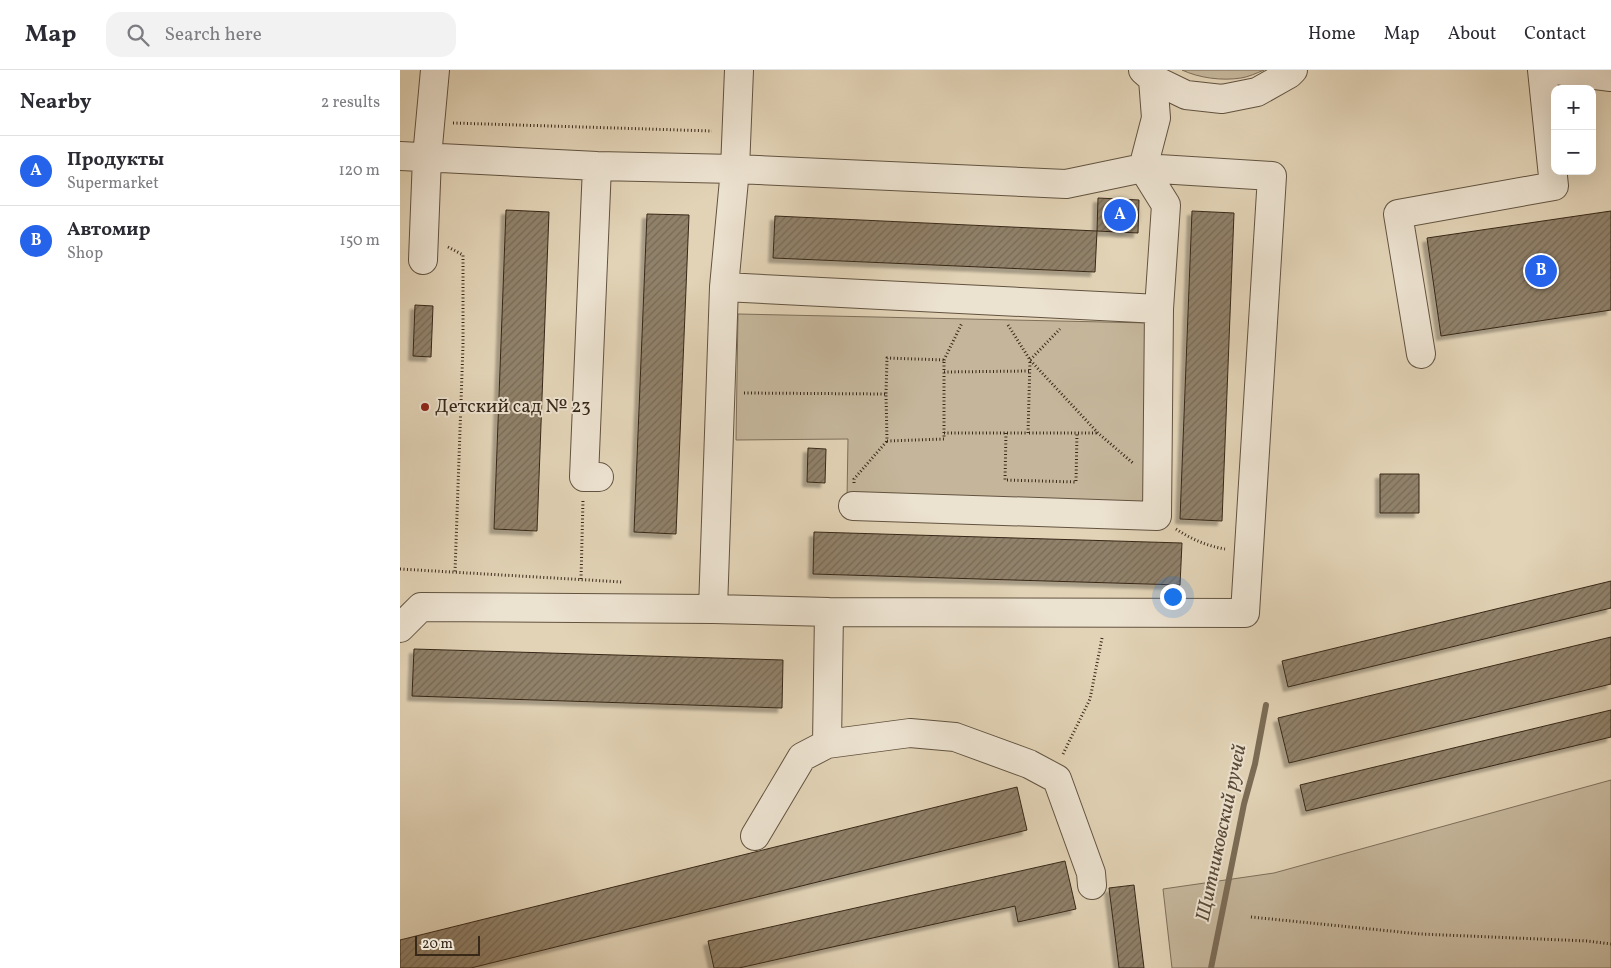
<!DOCTYPE html>
<meta charset="utf-8">
<style>
:root{--surface:#fff;--page:#f2f2f3;--text:#2b2b33;--muted:#7c7c81;--line:#e1e1e2;--accent:#2563eb}
body{margin:0;font-family:Vollkorn,serif;background:var(--page);color:var(--text)}
.controls{position:absolute;right:15px;top:15px;display:grid;overflow:hidden;border-radius:10px;box-shadow:0 5px 20px #0002}
.controls button{width:45px;height:45px;display:grid;place-items:center;padding:0;border:0;border-bottom:1px solid var(--line);background:var(--surface);color:var(--text);font:25px sans-serif}
.scale{position:absolute;left:15px;bottom:12px;width:65px;box-sizing:border-box;padding-left:5px;border:2px solid #382818;border-top:0;font-size:14px;line-height:18px;white-space:nowrap;color:#382818;-webkit-text-stroke:4px #ece2d0;paint-order:stroke}
.you{position:absolute;left:772px;top:526px;width:18px;height:18px;margin:-12px;border:4px solid #fff;border-radius:50%;background:#1a73e8;box-shadow:0 0 0 8px #1a73e833}
.badge{display:grid;place-items:center;width:32px;height:32px;border-radius:50%;background:var(--accent);color:#fff;font-size:16px;font-weight:700}
.pin{position:absolute;translate:-50% -50%;border:2px solid #fff;box-shadow:0 1px 5px #0006}
.list{margin:0;padding:0;list-style:none}
h2{display:flex;justify-content:space-between;align-items:center;height:65px;margin:0;padding:0 20px;font-size:21px}
h2 small{font-size:16px;font-weight:400;color:var(--muted)}
.list li{display:grid;grid-template-columns:32px 1fr auto;gap:15px;align-items:center;box-sizing:border-box;height:70px;padding:0 20px;border-top:1px solid var(--line)}
.list b{display:block;font-size:19px;white-space:nowrap}
.list p{margin:0;font-size:16px;white-space:nowrap;color:var(--muted)}
.list em{font-size:16px;font-style:normal;color:var(--muted)}
.icon{flex:none;width:28px;height:28px;fill:none;stroke:currentColor;stroke-width:2;stroke-linecap:round;stroke-linejoin:round}
.map{position:relative;flex:none;width:1211px;height:898px;overflow:hidden}
header{display:flex;align-items:center;gap:30px;box-sizing:border-box;height:70px;padding:0 25px;background:var(--surface);border-bottom:1px solid var(--line)}
header strong{font-size:24px}
nav{display:flex;gap:28px;margin-inline-start:auto;font-size:18px}
.search{width:350px;height:45px;background:var(--page);display:flex;align-items:center;gap:12px;box-sizing:border-box;padding:0 18px;border-radius:15px;color:var(--muted);font-size:19px}
main{display:flex}
aside{flex:1;background:var(--surface)}
.map>svg:first-child{display:block}
.green{fill:#c5b69b;stroke:#7e6f5a}
.lines{fill:none;stroke-linecap:round;stroke-linejoin:round}
.stream{stroke:#7b6c56;stroke-width:6}
.building{fill:url(#building-hatch);stroke:#382818;filter:url(#shadow)}
.minor-casing{stroke:#625340;stroke-width:30}
.path{stroke:#382818;stroke-width:3;stroke-dasharray:1 2.5;stroke-linecap:butt}
.minor{stroke:#ece2d0;stroke-width:28}
.poi-dot{fill:#8f2418;stroke:#ece2d0;stroke-width:2}
.labels{text-anchor:middle;dominant-baseline:central;stroke-width:4;stroke-linejoin:round;paint-order:stroke}
.poi-label{font-size:19px;fill:#382818;stroke:#ece2d0;text-anchor:start}
.water-label{font-size:20px;font-style:italic;fill:#5a4a37;stroke:#ece2d0}
</style>
<header>
<strong>Map</strong>
<div class="search"><svg class="icon" aria-label="search" viewBox="0 0 24 24"><circle cx="10" cy="10" r="6"/><path d="M15 15l6 6"/></svg>Search here</div>
<nav><a>Home</a><a>Map</a><a>About</a><a>Contact</a></nav>
</header>
<main>
<aside>
<h2>Nearby<small>2 results</small></h2>
<ul class="list">
<li><span class="badge">A</span><div><b>Продукты</b><p>Supermarket</p></div><em>120 m</em></li>
<li><span class="badge">B</span><div><b>Автомир</b><p>Shop</p></div><em>150 m</em></li>
</ul>
</aside>
<div class="map">
<svg width="1211" height="898" viewBox="0 0 1211 898">
<defs>
<pattern id="building-hatch" width="6" height="6" patternUnits="userSpaceOnUse" patternTransform="scale(1.25)"><rect width="6" height="6" fill="#90816a"/><path d="M-1 1l2-2M0 6l6-6M5 7l2-2" fill="none" stroke="#776a56"/></pattern>
<filter id="shadow"><feDropShadow dx="-4.5" dy="4.5" stdDeviation="1" flood-color="#0004"/></filter>
</defs>
<rect width="100%" height="100%" fill="#e2d3b6"/>
<filter id="stains"><feTurbulence type="fractalNoise" baseFrequency=".004" numOctaves="4"/><feColorMatrix values="0 0 0 0 .2 0 0 0 0 .09 0 0 0 0 .02 0 0 0 .5 -.17"/></filter>
<radialGradient id="worn" r=".72"><stop offset=".6" stop-color="#630" stop-opacity="0"/><stop offset="1" stop-color="#630" stop-opacity=".3"/></radialGradient>
<path class="green" d="M782,0H864C857,3 848,7 841,8C822,11 799,8 782,0Z
M338,244L750,253L747,437L447,429L448,369L336,370Z
M1211,710V898H772L763,819L874,803Z"/>
<g class="lines">
<path class="stream" d="M811,898L844,734L855,694L866,635"/>
</g>
<path class="building" d="M698,128L739,130L738,163L697,161Z
M106,140L149,142L137,461L94,459Z
M792,141L834,143L822,451L780,449Z
M1211,141V240L1041,266L1027,168Z
M247,144L289,145L276,464L234,462Z
M375,146L697,161L695,202L373,188Z
M15,235L33,236L31,287L13,286Z
M408,378L426,379L425,413L407,412Z
M980,404H1019V443H980Z
M414,462L782,473L780,515L413,504Z
M1211,511V538L888,617L882,591Z
M1211,567V614L889,693L878,648Z
M14,579L383,590L382,638L12,626Z
M1211,640V667L906,741L900,715Z
M617,717L627,760L71,898H0V870Z
M665,791L676,839L618,852L615,836L339,898H314L308,871Z
M734,815L744,898H719L709,818Z"/>
<g class="lines">
<defs>
<path id="minor" d="M743,0L753,9L786,25L822,29L857,22L889,4L893,0
M1156,0L1211,7
M0,86L197,96L335,99L666,114L743,98L756,48L753,9
M197,96L184,407H199
M23,190L27,87L35,0
M1021,284L998,144L1154,116L1142,0
M453,436L757,446L759,239
M313,539L324,217
M0,558L21,537L313,539L429,542L845,543L872,106L743,98L766,135L759,239L324,217L335,99L339,0
M427,674L429,542
M355,766L402,687L427,674L510,663L555,667L629,694L657,709L691,803L692,815"/>
</defs>
<use href="#minor" class="minor-casing"/>
<path class="path" d="M53,53L312,61
M48,177L63,185V275L55,502
M608,255L630,290L698,363L734,394
M544,290L562,253
M544,302L629,301
M344,323L486,324L487,371L544,369V290L487,288L486,324
M544,363H628L630,290L660,259
M606,363L605,410L676,412L677,363
M629,363H697
M454,413V409L487,371
M776,459C791,469 807,476 825,479
M0,499L222,512
M181,509L183,430
M663,684L690,629L702,568
M851,847L1020,864L1187,871L1211,874"/>
<use href="#minor" class="minor"/>
</g>
<circle class="poi-dot" cx="25" cy="337" r="5"/>
<g class="labels">
<g class="poi-label">
<text x="35" y="337">Детский сад № 23</text>
</g>
<g class="water-label">
<text transform="translate(822 763) rotate(-78)">Щитниковский ручей</text>
</g>
</g>
<rect width="100%" height="100%" filter="url(#stains)"/>
<rect width="100%" height="100%" fill="url(#worn)"/>
</svg>
<div class="controls">
<button>+</button>
<button>−</button>
</div>
<div class="scale">20 m</div>
<div class="you"></div>
<div class="pin badge" style="left:720px;top:145px">A</div>
<div class="pin badge" style="left:1141px;top:201px">B</div>
</div>
</main>
